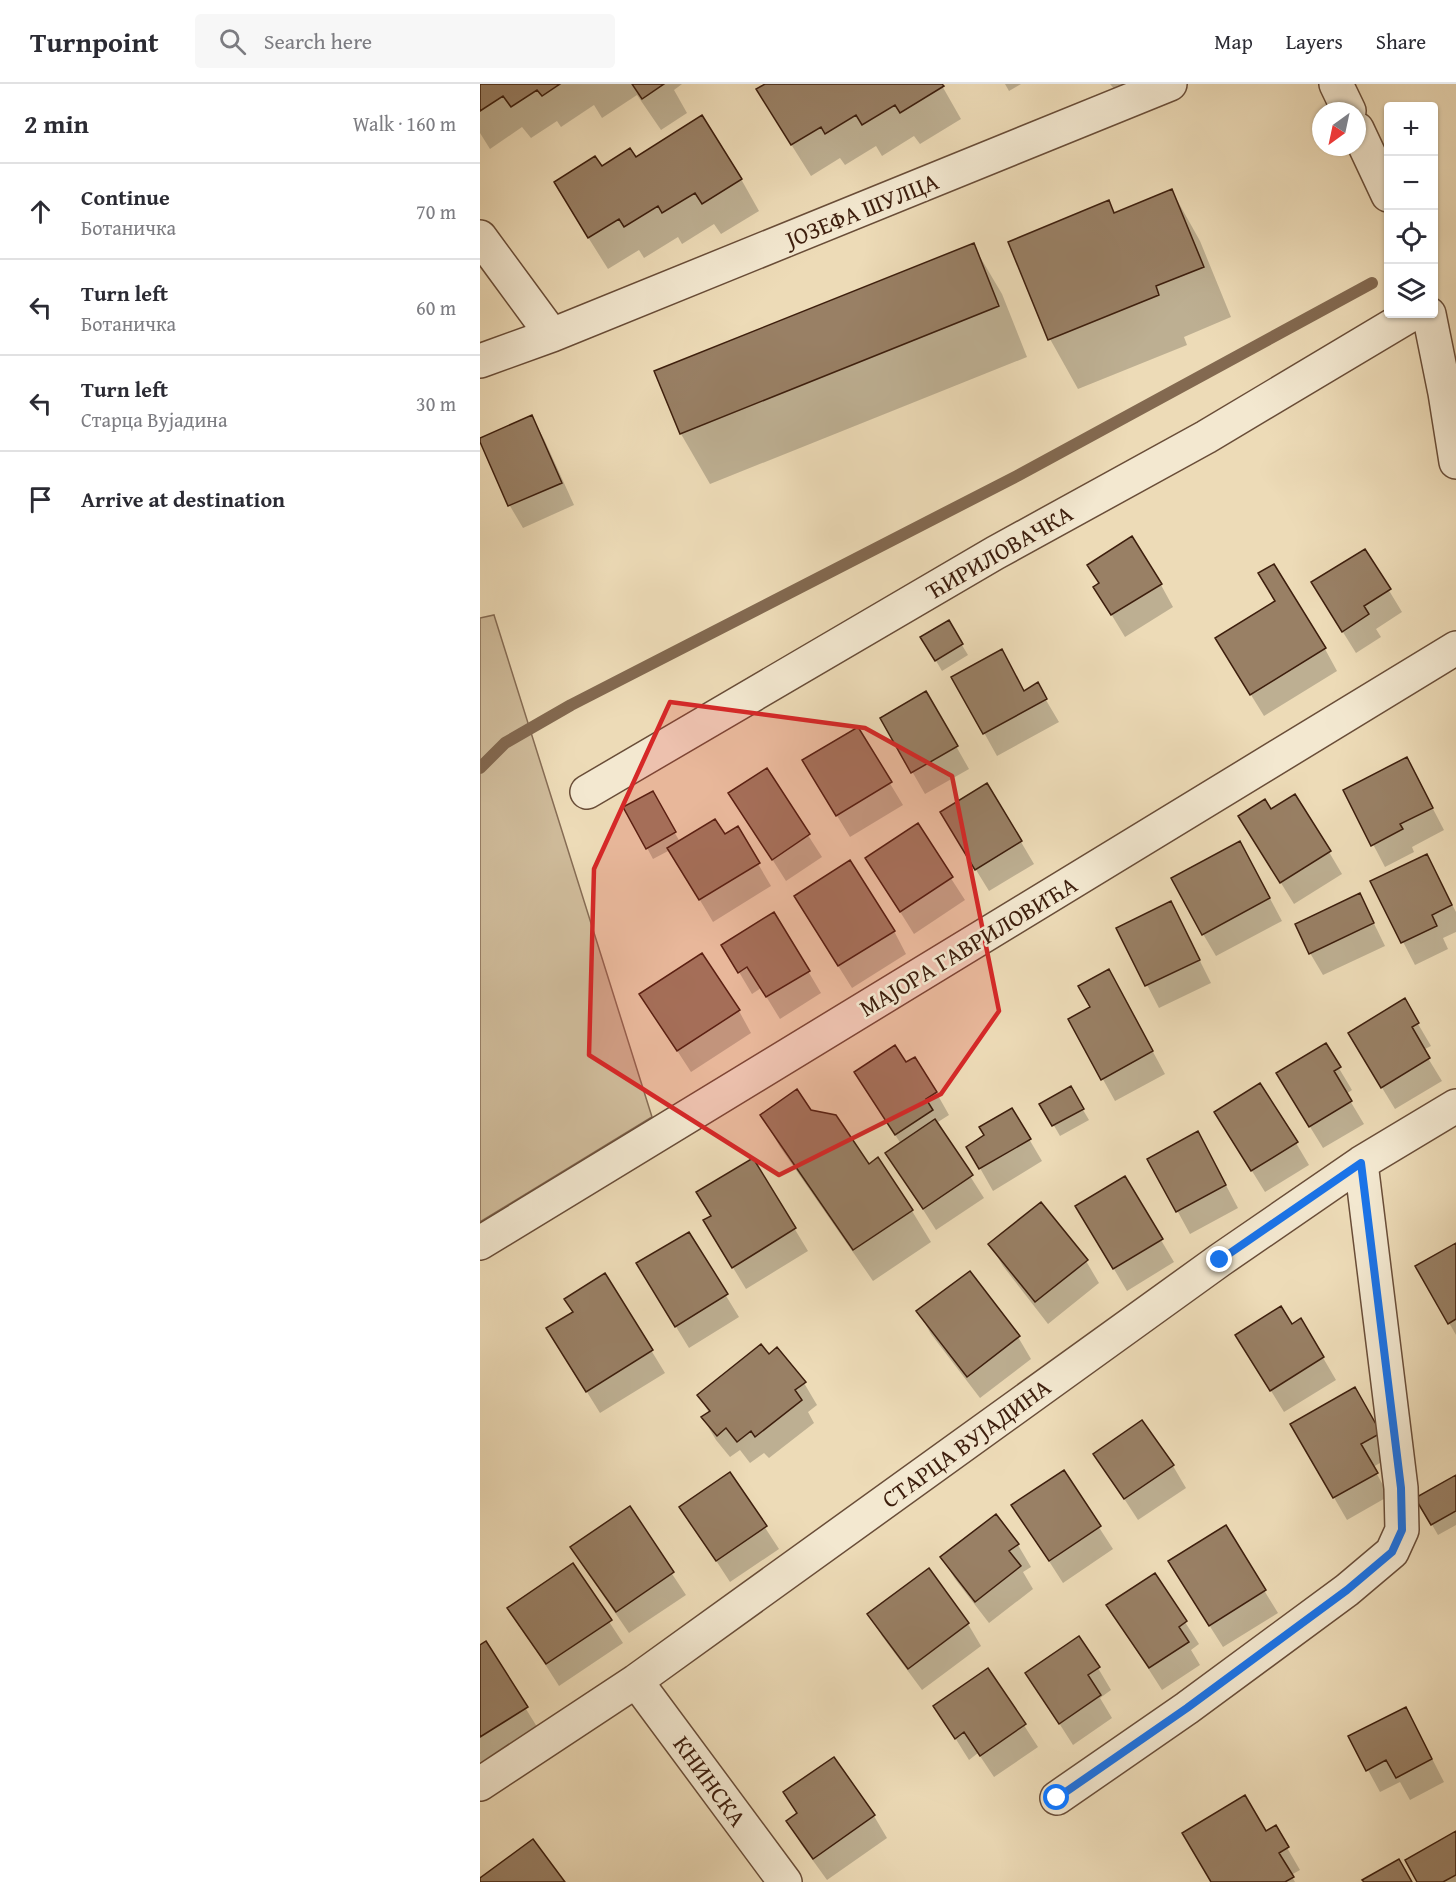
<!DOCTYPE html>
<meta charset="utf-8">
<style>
:root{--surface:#fff;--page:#f7f7f7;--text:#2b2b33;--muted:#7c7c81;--line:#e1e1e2}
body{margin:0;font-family:"Gentium Book Plus",serif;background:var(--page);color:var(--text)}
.controls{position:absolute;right:18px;top:18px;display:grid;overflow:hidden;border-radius:6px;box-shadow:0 2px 4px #0004}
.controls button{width:54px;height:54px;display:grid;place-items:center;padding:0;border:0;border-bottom:2px solid var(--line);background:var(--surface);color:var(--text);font:30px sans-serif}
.compass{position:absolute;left:832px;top:18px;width:54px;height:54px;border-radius:50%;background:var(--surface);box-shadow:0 2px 4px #0004;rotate:213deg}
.stop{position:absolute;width:18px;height:18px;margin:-14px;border:4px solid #1a73e8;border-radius:50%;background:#fff}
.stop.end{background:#1a73e8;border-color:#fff;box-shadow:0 2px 6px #0008}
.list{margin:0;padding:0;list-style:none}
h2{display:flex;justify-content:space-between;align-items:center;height:78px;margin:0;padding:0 24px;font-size:26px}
h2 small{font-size:20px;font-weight:400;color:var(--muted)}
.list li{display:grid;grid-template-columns:39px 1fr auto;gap:18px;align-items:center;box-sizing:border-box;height:96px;padding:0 24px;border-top:2px solid var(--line)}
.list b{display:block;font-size:22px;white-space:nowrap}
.list p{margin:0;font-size:20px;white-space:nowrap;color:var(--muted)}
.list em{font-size:20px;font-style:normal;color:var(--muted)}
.icon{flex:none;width:33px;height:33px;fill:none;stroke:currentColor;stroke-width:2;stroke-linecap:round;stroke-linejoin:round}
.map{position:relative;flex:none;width:976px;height:1798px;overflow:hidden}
header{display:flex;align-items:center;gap:36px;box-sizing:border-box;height:84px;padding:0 30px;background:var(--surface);border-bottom:2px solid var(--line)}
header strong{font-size:28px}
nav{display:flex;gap:33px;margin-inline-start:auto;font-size:21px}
.search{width:420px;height:54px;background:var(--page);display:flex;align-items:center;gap:15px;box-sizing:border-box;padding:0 21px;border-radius:6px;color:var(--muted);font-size:22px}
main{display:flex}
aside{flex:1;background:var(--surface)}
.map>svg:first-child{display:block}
.green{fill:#cfbb9a;stroke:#866c54;stroke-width:1.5}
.shadow{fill:#0003}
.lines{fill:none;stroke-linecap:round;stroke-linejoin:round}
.stream{stroke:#836950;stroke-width:12}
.building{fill:#998065;stroke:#3d1e0d;stroke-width:1.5}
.street-casing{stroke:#694d38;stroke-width:36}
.street{stroke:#f3e8d0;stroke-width:33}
.route{stroke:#1a73e8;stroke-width:8}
.marked{fill:#d62828;fill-opacity:0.2;stroke:#d62828;stroke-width:4.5;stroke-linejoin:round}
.labels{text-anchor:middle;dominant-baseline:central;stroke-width:5;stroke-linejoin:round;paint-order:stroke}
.street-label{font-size:24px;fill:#3d1e0d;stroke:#f3e8d0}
</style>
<header>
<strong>Turnpoint</strong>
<div class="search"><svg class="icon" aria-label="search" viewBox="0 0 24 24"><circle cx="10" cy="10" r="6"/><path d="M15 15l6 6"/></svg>Search here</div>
<nav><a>Map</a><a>Layers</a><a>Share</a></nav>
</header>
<main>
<aside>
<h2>2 min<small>Walk · 160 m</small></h2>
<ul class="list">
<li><svg class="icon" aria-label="ahead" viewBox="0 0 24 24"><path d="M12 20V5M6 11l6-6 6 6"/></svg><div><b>Continue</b><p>Ботаничка</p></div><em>70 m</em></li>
<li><svg class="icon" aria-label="left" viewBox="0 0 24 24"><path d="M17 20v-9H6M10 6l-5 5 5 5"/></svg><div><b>Turn left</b><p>Ботаничка</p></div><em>60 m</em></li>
<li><svg class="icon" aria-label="left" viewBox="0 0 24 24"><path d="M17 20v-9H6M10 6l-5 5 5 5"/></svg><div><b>Turn left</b><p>Старца Вујадина</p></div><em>30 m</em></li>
<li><svg class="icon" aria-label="arrive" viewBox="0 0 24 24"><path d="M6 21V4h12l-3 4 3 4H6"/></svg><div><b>Arrive at destination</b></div></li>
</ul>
</aside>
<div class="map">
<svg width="976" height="1798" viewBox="0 0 976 1798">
<rect width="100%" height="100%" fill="#eddbb7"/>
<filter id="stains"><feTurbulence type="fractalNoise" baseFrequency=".00333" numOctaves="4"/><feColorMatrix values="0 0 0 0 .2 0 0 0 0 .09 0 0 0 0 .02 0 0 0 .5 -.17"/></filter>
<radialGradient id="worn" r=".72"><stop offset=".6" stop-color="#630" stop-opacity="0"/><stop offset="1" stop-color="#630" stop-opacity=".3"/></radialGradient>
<path class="green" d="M14,531L172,1033L0,1138V534Z"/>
<path class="shadow" d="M0,0H202L194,6L207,29L181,46L157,11L122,34L114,21L81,43L77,37L51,54L42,43L10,65L0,49Z
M288,0H461L481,35L440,60L434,52L402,72L396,62L365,81L360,74L331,92L297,38Z
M525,0H541L529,7Z
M630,0H645L635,6Z
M155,75L261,95L279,127L241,150L234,140L202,160L198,153L164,174L159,166L128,185L94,131L121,85Z
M692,107L720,157L751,233L704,253L707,261L598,305L570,255L629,118L636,130Z
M493,161L522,210L547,273L230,400L201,350Z
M52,333L64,355L94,421L43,444L30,422L0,356Z
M885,467L922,528L896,545L901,553L876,569L846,521Z
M681,501L693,523L645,553L628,525Z
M797,518L845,565L857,587L784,632L750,577Z
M468,538L488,571L462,587L442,553Z
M473,593L544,608L557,601L579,638L517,672Z
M446,609L489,685L445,710L402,635Z
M377,645L423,721L370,753L337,699Z
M286,686L342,773L306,797L250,709Z
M939,698L964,746L932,763L934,768L905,783L865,707Z
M172,709L200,758L244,752L257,744L291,802L233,838L190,766L173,775L145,723Z
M791,727L849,768L862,790L814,820L773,754Z
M437,742L485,816L434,850L387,775Z
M474,750L541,758L554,780L509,807Z
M947,772L976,828V848L963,854L968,865L935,881L892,798Z
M772,781L802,837L736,872L723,850Z
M880,811L905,862L843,891L830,869Z
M691,819L731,899L679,924L638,845Z
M328,834L414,847L426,870L372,904Z
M243,861L328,887L341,909L300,935L281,904L272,910Z
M641,909L685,990L635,1017L590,936Z
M161,911L259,927L271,949L211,988Z
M924,916L951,962L943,966L962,997L915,1025L882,971Z
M845,961L872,1006L866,1010L884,1040L843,1064L811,1012Z
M426,980L456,1008L469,1031L458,1038L465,1049L463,1050L504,1114L456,1146L407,1069L421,1060L389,1010Z
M590,1004L609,1036L580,1052L562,1021Z
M330,1028L389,1082L397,1075L432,1127L451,1158L393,1197L300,1063L282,1031Z
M749,1050L816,1059L829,1081L785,1108Z
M549,1055L562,1077L513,1107L488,1063Z
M730,1071L758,1124L710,1150L669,1075Z
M273,1076L328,1167L266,1205L238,1159Z
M644,1094L694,1178L647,1207L610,1145Z
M208,1150L259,1233L209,1264L171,1202Z
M510,1160L606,1177L619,1199L568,1240L523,1182Z
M976,1160V1251L937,1183Z
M125,1191L185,1289L120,1329L81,1266Z
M438,1227L538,1253L551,1275L500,1314L451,1250Z
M821,1236L856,1296L804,1328L770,1273Z
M288,1272L324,1299L337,1321L328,1328L334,1339L289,1374L284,1369L270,1379L260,1366L250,1373L236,1356L223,1334L229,1329L219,1311Z
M874,1305L912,1372L893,1383L909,1412L867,1436L812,1341Z
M662,1338L693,1382L706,1404L658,1436L615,1370Z
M583,1388L633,1465L583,1499L533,1421Z
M250,1390L299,1465L250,1498L201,1423Z
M976,1393V1441L958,1451L937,1415Z
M149,1425L206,1511L149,1549L105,1485L92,1463Z
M745,1443L798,1529L743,1563L703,1500Z
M538,1461L551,1483L543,1488L553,1505L509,1539L475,1495L462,1473Z
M92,1481L143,1559L79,1602L29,1524Z
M449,1486L488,1540L501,1562L442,1606L402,1552L389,1530Z
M675,1491L719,1560L711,1566L720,1581L682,1606L628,1522Z
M5,1559L59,1646L0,1681V1562Z
M618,1584L631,1606L620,1614L632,1634L593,1661L547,1589Z
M508,1586L558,1663L514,1693L498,1669L489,1676L455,1622Z
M938,1647L964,1698L930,1716L920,1698L900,1708L888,1686Z
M305,1709L394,1732L407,1754L347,1796L321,1760L308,1738L317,1731Z
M795,1743L820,1786L811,1791L815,1798H733Z
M976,1748V1798H939Z"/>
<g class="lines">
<path class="stream" d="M0,684L25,659L91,621L537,392L892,199"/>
</g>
<path class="building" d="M0,0H80L62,12L57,6L31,23L23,12L0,27Z
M152,0H184L162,15Z
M285,0H462L464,2L420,29L415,21L382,41L376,31L345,50L341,43L311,61L276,5Z
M222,31L262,95L222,120L215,109L182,129L178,122L144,143L139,135L108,154L74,98L115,72L122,82L150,64L156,73Z
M692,105L724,183L676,202L679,211L568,256L528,158L629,116L634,129Z
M494,159L519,222L200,350L174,287Z
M52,331L82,399L28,422L0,358V354Z
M652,452L682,500L631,531L613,503L619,499L607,481Z
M885,465L911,505L884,522L889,530L862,548L831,498Z
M794,480L846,564L770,611L735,554L795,517L778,489Z
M469,536L483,560L455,577L440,553Z
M522,565L544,607L558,598L567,615L503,650L471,593Z
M446,607L478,662L431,689L400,634Z
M378,643L412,698L356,732L322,676Z
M927,673L953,724L920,740L923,745L891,762L863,706Z
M287,684L330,750L292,776L248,709Z
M507,699L542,757L495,786L460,728Z
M173,707L196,748L166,765L143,723Z
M815,710L851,767L800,799L758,732L785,715L791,725Z
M235,735L245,750L258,742L280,779L219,816L187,764Z
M438,739L473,793L420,828L385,774Z
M760,757L790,814L722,851L691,794Z
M947,770L972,821L952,831L957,842L921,859L890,797Z
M370,776L415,847L358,882L314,812Z
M880,809L894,839L829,870L815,840Z
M691,817L720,876L665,902L636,844Z
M294,828L330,887L286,913L267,883L258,889L241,861Z
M222,869L260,926L197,967L159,910Z
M629,885L673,967L621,996L588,935L610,923L598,902Z
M925,914L939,939L932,943L950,974L901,1004L868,949Z
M846,959L861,983L854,987L872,1017L829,1043L796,989Z
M415,961L426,978L435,973L457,1008L446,1015L453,1026L415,1051L374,988Z
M780,999L818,1058L771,1087L734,1028Z
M591,1002L604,1025L572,1042L559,1020Z
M317,1005L331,1026L356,1031L389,1080L398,1073L433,1126L373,1166L280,1031Z
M532,1024L551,1055L499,1085L486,1063L504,1051L499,1043Z
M455,1035L493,1091L443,1125L405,1069Z
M718,1047L746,1101L696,1128L667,1075Z
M273,1074L316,1144L252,1184L223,1136L231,1132L216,1108Z
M645,1092L683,1155L633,1185L595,1122Z
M561,1118L608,1176L555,1218L508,1160Z
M209,1148L248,1210L195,1243L156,1179Z
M976,1159V1235L968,1240L935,1182Z
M490,1187L540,1252L487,1293L436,1227Z
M125,1189L173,1266L106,1308L66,1244L93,1228L84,1215Z
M801,1222L812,1240L821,1234L844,1273L790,1307L755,1251Z
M281,1260L289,1270L297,1263L326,1298L315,1306L322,1316L275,1353L271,1347L257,1358L246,1344L237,1352L221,1333L230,1327L217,1311Z
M875,1303L901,1349L881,1360L898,1389L853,1414L810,1340Z
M662,1336L694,1381L644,1415L613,1370Z
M584,1386L621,1442L569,1477L531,1421Z
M250,1388L287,1442L236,1477L199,1423Z
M976,1391V1427L951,1441L935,1414Z
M150,1422L194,1488L136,1528L90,1463Z
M516,1430L539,1460L529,1467L541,1482L495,1518L460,1473Z
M746,1441L786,1506L729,1542L688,1477Z
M93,1479L132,1536L66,1580L27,1524Z
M449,1484L489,1539L428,1585L387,1530Z
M675,1489L707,1537L699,1543L709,1558L669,1584L626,1521Z
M599,1552L620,1583L608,1591L621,1611L579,1640L545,1589Z
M6,1557L48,1623L0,1653V1561Z
M508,1584L546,1640L500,1672L484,1648L475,1655L453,1622Z
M926,1623L952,1675L916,1694L906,1676L886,1687L868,1652Z
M354,1673L395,1731L333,1775L306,1737L317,1729L303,1708Z
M765,1711L786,1747L796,1741L809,1763L799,1769L814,1793L805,1798H731L702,1749Z
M976,1747V1791L963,1798H937L925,1776Z
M53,1755L85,1798H0V1794Z
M919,1775L932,1798H884L882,1796Z"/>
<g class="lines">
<defs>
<path id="street" d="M856,0L869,27
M877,45L908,111
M0,153L72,251
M949,230L965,309L976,378
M0,277L72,251L690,0
M107,708L515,469L726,353L932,230
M0,1159L976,564
M156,1597L305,1798
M0,1700L156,1597L740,1176L881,1079L976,1022
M577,1714L707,1624L867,1506L912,1468L922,1446L921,1404L881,1079"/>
</defs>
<use href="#street" class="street-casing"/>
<use href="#street" class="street"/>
</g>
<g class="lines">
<path class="route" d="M577,1714L707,1624L867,1506L912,1468L922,1446L921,1404L881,1079L740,1176"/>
</g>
<path class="marked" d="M190,618L385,644L472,692L519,927L461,1010L299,1091L109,971L114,785Z"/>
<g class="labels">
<g class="street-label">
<text transform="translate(382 126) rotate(-22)">ЈОЗЕФА ШУЛЦА</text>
<text transform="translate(519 468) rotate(-30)">ЋИРИЛОВАЧКА</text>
<text transform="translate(488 862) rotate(-31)">МАЈОРА ГАВРИЛОВИЋА</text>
<text transform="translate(486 1359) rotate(-36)">СТАРЦА ВУЈАДИНА</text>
<text transform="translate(230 1697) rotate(54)">КНИНСКА</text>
</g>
</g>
<rect width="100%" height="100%" filter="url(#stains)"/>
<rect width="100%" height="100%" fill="url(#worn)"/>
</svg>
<div class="controls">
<button>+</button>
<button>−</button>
<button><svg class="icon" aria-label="locate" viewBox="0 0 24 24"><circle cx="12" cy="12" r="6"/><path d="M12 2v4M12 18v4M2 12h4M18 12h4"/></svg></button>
<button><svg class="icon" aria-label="layers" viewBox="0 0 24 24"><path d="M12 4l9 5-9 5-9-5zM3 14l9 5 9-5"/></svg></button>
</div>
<svg class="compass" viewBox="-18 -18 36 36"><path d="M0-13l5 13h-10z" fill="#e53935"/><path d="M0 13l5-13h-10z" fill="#7c7c81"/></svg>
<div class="stop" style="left:577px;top:1714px"></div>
<div class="stop end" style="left:740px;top:1176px"></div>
</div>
</main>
